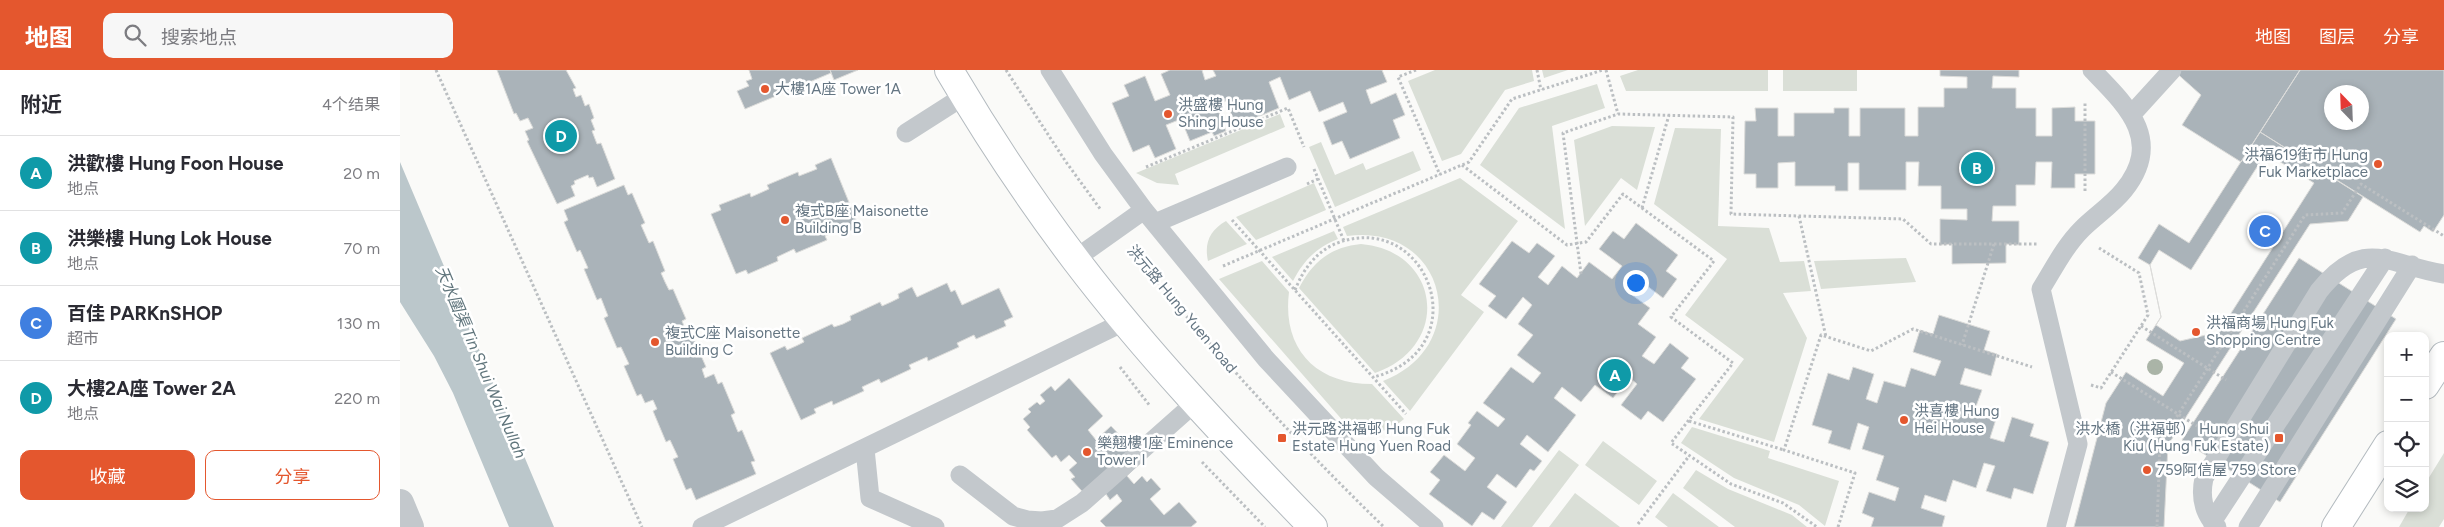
<!DOCTYPE html>
<html lang="zh">
<meta charset="utf-8">
<style>
:root{--surface:#fff;--page:#f7f7f7;--text:#2b2b33;--muted:#7c7c81;--line:#e1e1e2;--accent:#e4572e}
body{margin:0;font-family:Figtree,"Noto Sans SC",sans-serif;background:var(--page);color:var(--text)}
.controls{position:absolute;right:15px;bottom:15px;display:grid;overflow:hidden;border-radius:10px;box-shadow:0 2px 8px #0003}
.controls button{width:45px;height:45px;display:grid;place-items:center;padding:0;border:0;border-bottom:1px solid var(--line);background:var(--surface);color:var(--text);font:25px sans-serif}
.compass{position:absolute;left:1924px;top:15px;width:45px;height:45px;border-radius:50%;background:var(--surface);box-shadow:0 2px 8px #0003;rotate:337deg}
.you{position:absolute;left:1235px;top:212px;width:18px;height:18px;margin:-12px;border:4px solid #fff;border-radius:50%;background:#1a73e8;box-shadow:0 0 0 8px #1a73e833}
.badge{display:grid;place-items:center;width:32px;height:32px;border-radius:50%;background:var(--accent);color:#fff;font-size:16px;font-weight:700}
.pin{position:absolute;translate:-50% -50%;border:2px solid #fff;box-shadow:0 1px 5px #0006}
.list{margin:0;padding:0;list-style:none}
h2{display:flex;justify-content:space-between;align-items:center;height:65px;margin:0;padding:0 20px;font-size:21px}
h2 small{font-size:16px;font-weight:400;color:var(--muted)}
.list li{display:grid;grid-template-columns:32px 1fr auto;gap:15px;align-items:center;box-sizing:border-box;height:75px;padding:0 20px;border-top:1px solid var(--line)}
.list b{display:block;font-size:19px;white-space:nowrap}
.list p{margin:0;font-size:16px;white-space:nowrap;color:var(--muted)}
.list em{font-size:16px;font-style:normal;color:var(--muted)}
.actions{display:flex;gap:10px;padding:15px 20px}
.actions a{flex:1;padding:11px 0;border:1px solid var(--accent);border-radius:10px;text-align:center;font-size:18px;color:var(--accent)}
.actions .main{background:var(--accent);color:#fff}
.icon{flex:none;width:28px;height:28px;fill:none;stroke:currentColor;stroke-width:2;stroke-linecap:round;stroke-linejoin:round}
.map{position:relative;flex:none;width:2044px;height:457px;overflow:hidden}
header{display:flex;align-items:center;gap:30px;box-sizing:border-box;height:70px;padding:0 25px;background:var(--accent);color:#fff}
header strong{font-size:24px}
nav{display:flex;gap:28px;margin-inline-start:auto;font-size:18px}
.search{width:350px;height:45px;background:var(--page);display:flex;align-items:center;gap:12px;box-sizing:border-box;padding:0 18px;border-radius:10px;color:var(--muted);font-size:19px}
main{display:flex}
aside{flex:1;background:var(--surface)}
.map>svg:first-child{display:block}
.green{fill:#dadfd7}
.water{fill:#bbc7cb}
.building{fill:#aab3b9;stroke:#dcdcda;fill-rule:evenodd}
.lines{fill:none;stroke-linecap:round;stroke-linejoin:round}
.secondary-casing{stroke:#b3babf;stroke-width:30}
.path{stroke:#bbbfc2;stroke-width:3;stroke-dasharray:2.5 2.5;stroke-linecap:butt}
.lane{stroke:#c3c8cc;stroke-width:19}
.street{stroke:#c3c8cc;stroke-width:28}
.secondary{stroke:#fff;stroke-width:28}
.tree{fill:#aab4a7}
.poi-dot{fill:#e4572e;stroke:#fff;stroke-width:2}
.labels{text-anchor:middle;dominant-baseline:central;stroke-width:5;stroke-linejoin:round;paint-order:stroke}
.poi-label{font-size:15px;fill:#657683;stroke:#fff;text-anchor:start}
.street-label{font-size:15px;fill:#657683;stroke:#fff}
.water-label{font-size:16px;font-style:italic;fill:#60757c;stroke:#fff}
</style>
<header>
<strong>地图</strong>
<div class="search"><svg class="icon" aria-label="search" viewBox="0 0 24 24"><circle cx="10" cy="10" r="6"/><path d="M15 15l6 6"/></svg>搜索地点</div>
<nav><a>地图</a><a>图层</a><a>分享</a></nav>
</header>
<main>
<aside>
<h2>附近<small>4个结果</small></h2>
<ul class="list">
<li><span class="badge" style="background:#0f9aa8">A</span><div><b>洪歡樓 Hung Foon House</b><p>地点</p></div><em>20 m</em></li>
<li><span class="badge" style="background:#0f9aa8">B</span><div><b>洪樂樓 Hung Lok House</b><p>地点</p></div><em>70 m</em></li>
<li><span class="badge" style="background:#3f7fe0">C</span><div><b>百佳 PARKnSHOP</b><p>超市</p></div><em>130 m</em></li>
<li><span class="badge" style="background:#0f9aa8">D</span><div><b>大樓2A座 Tower 2A</b><p>地点</p></div><em>220 m</em></li>
</ul>
<div class="actions"><a class="main">收藏</a><a>分享</a></div>
</aside>
<div class="map">
<svg width="2044" height="457" viewBox="0 0 2044 457">
<rect width="100%" height="100%" fill="#fafaf8"/>
<path class="green" d="M1035,0H1132L1134,11L1105,20L1061,84L1042,91L1008,11Z
M1142,0H1168L1144,8Z
M1238,0H1368V21H1226L1220,6Z
M1383,0H1457V21H1383Z
M1197,14L1205,38L1152,56L1165,159L1080,95L1119,38Z
M880,44L885,57L775,104L779,115L757,113L736,103Z
M1212,56L1255,57L1237,120L1221,108L1185,156L1174,70Z
M1275,58L1321,59L1318,156L1369,158L1380,192L1404,191L1411,221L1383,223L1407,268L1374,372L1299,349L1344,289L1285,245L1327,189L1254,134Z
M921,72L935,105L963,93L966,100L1013,81L1021,100L935,137L909,77Z
M1060,108L1118,151L1061,225L1084,242L1010,341L983,311C1076,275 1045,152 947,166L943,157Z
M914,113L926,140L856,170L836,147Z
M826,151L847,174L808,191C804,173 810,160 826,151Z
M934,161L938,169C916,178 904,190 893,211L872,187Z
M961,174C1041,181 1052,276 975,303L899,218C913,191 931,177 961,174Z
M1506,188L1516,212L1421,219L1414,191Z
M862,191L889,222C882,278 915,314 972,314L1004,349C985,366 965,366 944,352L819,209Z
M1292,357L1370,381L1368,388L1439,411L1425,456L1399,435L1334,408L1281,373Z
M1203,371L1257,411L1239,435L1185,395Z
M1159,380L1179,395L1132,457H1101Z
M2044,383V449L2039,457H1999L2010,438H2025V414Z
M1296,400L1328,419L1392,445L1407,457H1335L1283,418Z
M1175,423L1220,457H1149Z
M1273,423L1319,457H1268L1255,447Z"/>
<path class="water" d="M0,92L154,457H109L53,323L34,286L0,232Z"/>
<path class="building" d="M97,0H166L176,18L173,19L176,27L181,25L185,36L189,34L194,48L191,50L195,60L192,61L197,74L201,73L215,109L197,117L193,107L189,108L188,105L174,111L175,114L171,116L175,126L157,134L127,71L129,70L125,61L133,58L128,48L120,51L116,43L114,44Z
M349,0H430L431,3L345,39L337,21L349,16L346,11L352,9Z
M430,0H458L434,10Z
M770,0H802L805,10L816,6L813,0H982L987,12L966,20L971,34L996,23L1005,45L993,50L1000,68L950,89L942,71L932,75L923,52L947,42L943,32L919,42L910,21L889,30L880,7L869,12L879,38L836,56L826,31L816,35L826,61L814,66L812,62L790,71L781,49L766,55L776,79L755,88L749,75L733,82L712,33L729,26L724,15L745,6L755,31L770,25L761,4Z
M1540,0H1619V7L1593,6L1592,18H1616V38H1636V66H1652V38L1675,37V51H1695V104H1675V118H1651L1652,92H1636L1635,115H1616V136H1593L1592,151H1619V175L1606,174V193L1552,194V174L1540,175V149L1567,150V139H1541V116H1518L1519,92H1506V120H1459V93H1448V121H1435V116H1395V92L1378,93V118H1356V104H1344L1345,51H1356L1355,38H1378V66H1394V43H1434V38H1449V66H1460V38H1505V66H1518V37H1544V18H1567V7L1540,6Z
M1773,0H1900L1841,92L1782,55L1801,25Z
M1900,0H2044V145L2033,162L2024,156L2020,162L1860,62ZM1932,22H1962V52H1932Z
M1860,62L1963,127L1948,151L1910,154L1768,375L1764,457H1674L1706,333L1726,302L1763,326L1784,293L1746,270L1761,247L1750,195L1738,188L1759,154L1789,173Z
M1866,83L1914,113L1819,262L1780,271L1756,255L1761,247L1750,195L1759,180L1791,200Z
M431,88L459,157L444,163L443,159L425,166L427,170L396,183L394,179L377,187L378,191L348,204L346,200L336,204L311,144L321,140L319,135L350,123L351,127L369,119L367,115L398,102L399,106L417,99L415,95Z
M224,115L228,125L232,123L245,153L241,155L249,173L253,171L265,201L261,203L265,212L269,220L273,219L286,249L282,251L289,268L293,267L306,297L302,299L305,308L314,304L318,314L322,312L335,343L331,345L338,362L342,360L355,391L351,392L356,404L296,430L291,418L286,420L273,389L278,387L270,370L266,372L253,341L257,339L253,330L245,333L241,324L237,326L224,296L229,294L221,277L217,278L204,248L208,246L201,228L197,230L184,199L188,198L180,180L177,182L164,152L168,150L164,140Z
M1236,153L1278,185L1266,201L1277,209L1263,228L1242,212L1232,225L1250,238L1238,254L1256,267L1242,286L1254,294L1270,273L1289,288L1281,298L1296,309L1263,352L1248,341L1241,350L1221,335L1237,314L1229,307L1213,328L1195,315L1181,332L1162,317L1154,328L1176,345L1148,382L1127,365L1120,374L1142,391L1134,401L1130,399L1116,418L1097,404L1087,417L1107,432L1094,450L1082,442L1072,456L1029,424L1040,410L1030,402L1044,385L1065,401L1075,388L1057,374L1071,355L1068,353L1077,341L1098,357L1105,349L1083,333L1111,297L1133,313L1141,303L1117,285L1133,265L1118,254L1132,235L1123,227L1106,249L1088,236L1096,226L1079,214L1112,171L1129,183L1137,173L1155,186L1138,207L1148,215L1162,196L1177,208L1189,192L1212,209L1222,196L1199,179L1213,161L1224,169Z
M1899,188L1996,249L1880,432L1782,370Z
M547,213L551,222L555,220L562,235L599,218L613,247L604,251L606,256L576,269L574,265L557,273L559,277L528,291L527,287L509,295L511,299L481,313L479,309L462,317L464,321L433,335L432,331L414,339L416,343L401,350L370,283L385,276L387,280L396,276L404,272L402,268L432,254L434,257L443,254L451,250L450,246L480,232L482,236L491,232L499,228L498,224L512,217L517,227Z
M1539,245L1590,261L1584,280L1597,284L1591,306L1565,298L1560,314L1582,320L1575,339L1597,346L1590,368L1604,372L1612,347L1634,354L1630,366L1649,372L1633,424L1614,418L1611,429L1586,421L1595,396L1584,393L1576,418L1553,410L1546,432L1525,425L1521,438L1545,446L1542,457H1471L1474,448L1462,443L1469,422L1495,431L1499,418L1476,410L1484,386L1462,379L1469,357L1458,353L1450,380L1428,373L1432,361L1412,355L1428,303L1449,310L1453,297L1474,304L1466,329L1477,333L1484,311L1505,317L1511,298L1535,306L1541,291L1513,282L1520,260L1533,264Z
M669,308L703,346L688,360L696,370L711,356L729,375L725,379L734,389L735,398L727,406L734,414L742,406L747,412L751,408L761,419L750,429L764,445L779,432L797,452L791,457H706L700,451L722,431L717,424L710,430L706,424L689,429L671,409L675,407L669,400L677,393L669,385L661,392L656,385L652,388L627,360L630,357L623,349L631,342L628,339L637,332L640,335L645,331L640,325L651,316L655,321Z"/>
<g class="lines">
<defs>
<path id="secondary" d="M549,0C587,65 629,128 675,189C747,284 830,371 913,457
M2025,315L2044,286
M1936,457L1988,375"/>
</defs>
<use href="#secondary" class="secondary-casing"/>
<path class="path" d="M36,0L242,457
M606,0L666,92L701,140
M1016,0L998,7L1040,105
M1137,0L1141,20
M1206,0L1218,44
M1062,95L1167,175L1186,172L1223,124L1314,191L1271,247L1333,293L1271,373L1331,414L1383,433L1417,457
M746,97L888,38L904,77
M914,99L944,171
M907,114L918,109
M1685,121V32
M1242,138L1269,45
M1399,146L1426,267
M832,150L1006,344
M1594,174H1638
M732,181C811,278 894,370 984,457
M823,196L1069,92L1112,29L1203,0
M1181,204L1163,63L1218,44L1333,47L1331,144L1503,149L1531,174H1594L1562,275
M895,220C904,198 917,180 940,172C1029,142 1079,279 974,307
M1741,256L1826,310
M720,297L750,336
M1711,302L1797,356
M1691,315L1701,318L1748,245L1739,203L1699,178
M1289,351L1384,380
M802,392L865,457
M1238,454L1289,386
M1438,457L1455,403L1384,380L1421,265L1471,281L1513,259L1632,297
M1757,457L1760,373L1905,145L1942,143L1961,114L2044,166"/>
<path class="lane" d="M650,0L703,84L744,140L866,289L976,407L1034,457
M1732,44L1772,0
M506,63L564,26
M755,153L887,97
M675,189L744,140
M465,379L470,428L535,457
M560,405L613,446L627,450L642,451L657,449L682,433L796,332
M1812,452L1985,188
M302,457L726,251
M1656,457L1678,374L1641,219C1654,198 1665,176 1682,159C1695,146 1712,135 1724,120C1764,70 1727,36 1692,0
M1817,457C1803,443 1800,427 1804,408L1919,221C1964,165 1988,195 2044,204
M1848,457L2012,195"/>
<path class="street" d="M0,433L10,457"/>
<use href="#secondary" class="secondary"/>
</g>
<circle class="tree" cx="1755" cy="297" r="8"/>
<g class="poi-dot">
<circle cx="365" cy="19" r="5"/>
<circle cx="768" cy="44" r="5"/>
<circle cx="1978" cy="94" r="5"/>
<circle cx="385" cy="150" r="5"/>
<circle cx="1796" cy="262" r="5"/>
<circle cx="255" cy="272" r="5"/>
<circle cx="1504" cy="350" r="5"/>
<rect x="877" y="363" width="10" height="10" rx="2.5"/>
<rect x="1874" y="363" width="10" height="10" rx="2.5"/>
<circle cx="687" cy="382" r="5"/>
<circle cx="1747" cy="400" r="5"/>
</g>
<g class="labels">
<g class="poi-label">
<text x="375" y="19">大樓1A座 Tower 1A</text>
<text x="778" y="35">洪盛樓 Hung<tspan x="778" dy="17">Shing House</tspan></text>
<text x="1968" y="85" text-anchor="end">洪福619街市 Hung<tspan x="1968" dy="17">Fuk Marketplace</tspan></text>
<text x="395" y="141">複式B座 Maisonette<tspan x="395" dy="17">Building B</tspan></text>
<text x="1806" y="253">洪福商場 Hung Fuk<tspan x="1806" dy="17">Shopping Centre</tspan></text>
<text x="265" y="263">複式C座 Maisonette<tspan x="265" dy="17">Building C</tspan></text>
<text x="1514" y="341">洪喜樓 Hung<tspan x="1514" dy="17">Hei House</tspan></text>
<text x="892" y="359">洪元路洪福邨 Hung Fuk<tspan x="892" dy="17">Estate Hung Yuen Road</tspan></text>
<text x="1869" y="359" text-anchor="end">洪水橋（洪福邨） Hung Shui<tspan x="1869" dy="17">Kiu (Hung Fuk Estate)</tspan></text>
<text x="697" y="373">樂翹樓1座 Eminence<tspan x="697" dy="17">Tower I</tspan></text>
<text x="1757" y="400">759阿信屋 759 Store</text>
</g>
<g class="street-label">
<text transform="translate(782 239) rotate(50)">洪元路 Hung Yuen Road</text>
</g>
<g class="water-label">
<text transform="translate(81 292) rotate(67)">天水圍渠 Tin Shui Wai Nullah</text>
</g>
</g>
</svg>
<div class="controls">
<button>+</button>
<button>−</button>
<button><svg class="icon" aria-label="locate" viewBox="0 0 24 24"><circle cx="12" cy="12" r="6"/><path d="M12 2v4M12 18v4M2 12h4M18 12h4"/></svg></button>
<button><svg class="icon" aria-label="layers" viewBox="0 0 24 24"><path d="M12 4l9 5-9 5-9-5zM3 14l9 5 9-5"/></svg></button>
</div>
<svg class="compass" viewBox="-18 -18 36 36"><path d="M0-13l5 13h-10z" fill="#e53935"/><path d="M0 13l5-13h-10z" fill="#7c7c81"/></svg>
<div class="you"></div>
<div class="pin badge" style="left:1215px;top:305px;background:#0f9aa8">A</div>
<div class="pin badge" style="left:1577px;top:98px;background:#0f9aa8">B</div>
<div class="pin badge" style="left:1865px;top:161px;background:#3f7fe0">C</div>
<div class="pin badge" style="left:161px;top:66px;background:#0f9aa8">D</div>
</div>
</main>
